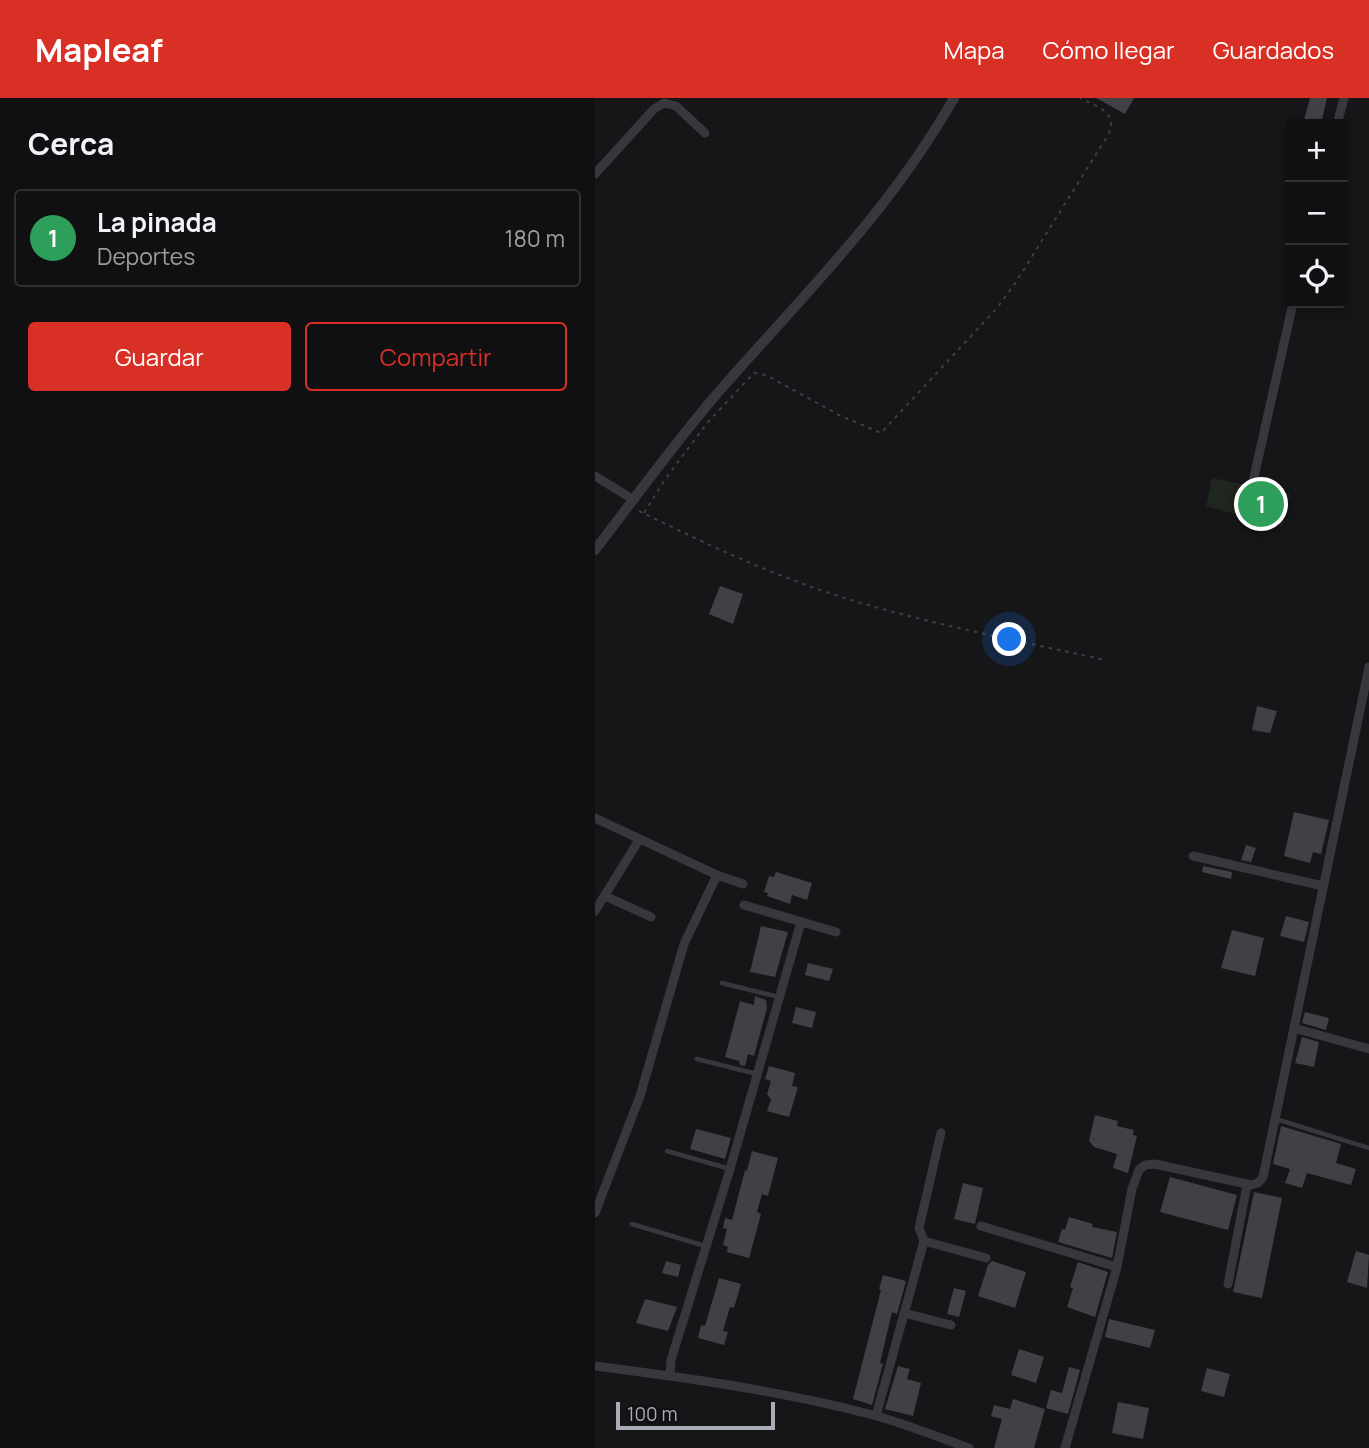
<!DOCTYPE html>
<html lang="es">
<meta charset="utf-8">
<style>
:root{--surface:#101012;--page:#1e1e20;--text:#f1f3f6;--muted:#9c9d9f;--line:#303032;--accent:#d93025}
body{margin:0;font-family:Manrope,sans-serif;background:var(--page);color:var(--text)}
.controls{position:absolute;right:21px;top:21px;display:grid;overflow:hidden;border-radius:7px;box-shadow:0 4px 10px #0003}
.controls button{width:63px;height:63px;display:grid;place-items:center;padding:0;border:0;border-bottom:2px solid var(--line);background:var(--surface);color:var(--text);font:35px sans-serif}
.scale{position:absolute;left:21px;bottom:18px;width:159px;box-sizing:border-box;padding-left:7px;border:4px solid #a8adb8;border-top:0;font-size:19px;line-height:24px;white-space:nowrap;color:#a8adb8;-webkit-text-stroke:5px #111113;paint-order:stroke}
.you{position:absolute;left:415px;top:542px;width:24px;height:24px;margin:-18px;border:5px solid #fff;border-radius:50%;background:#1a73e8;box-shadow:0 0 0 10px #1a73e833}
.badge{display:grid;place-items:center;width:46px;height:46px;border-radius:50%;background:var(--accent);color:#fff;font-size:23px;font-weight:700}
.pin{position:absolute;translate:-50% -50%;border:4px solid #fff;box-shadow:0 2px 7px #0006}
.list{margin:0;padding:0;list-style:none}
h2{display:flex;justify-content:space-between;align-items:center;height:91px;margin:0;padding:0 28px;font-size:30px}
h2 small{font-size:23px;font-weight:400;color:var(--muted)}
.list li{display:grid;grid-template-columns:46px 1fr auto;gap:21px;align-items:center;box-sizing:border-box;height:98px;margin:0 14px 14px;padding:0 14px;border:2px solid var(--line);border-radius:7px}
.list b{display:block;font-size:26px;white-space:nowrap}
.list p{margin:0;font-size:23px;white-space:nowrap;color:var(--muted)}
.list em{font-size:23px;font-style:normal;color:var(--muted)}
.actions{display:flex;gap:14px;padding:21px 28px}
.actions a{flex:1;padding:16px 0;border:2px solid var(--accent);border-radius:7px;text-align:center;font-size:24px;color:var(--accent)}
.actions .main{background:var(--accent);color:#fff}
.icon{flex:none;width:38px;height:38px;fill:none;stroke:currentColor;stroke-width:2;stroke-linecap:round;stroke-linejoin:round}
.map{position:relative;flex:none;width:774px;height:1350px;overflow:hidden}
header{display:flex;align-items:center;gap:42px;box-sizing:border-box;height:98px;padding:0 35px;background:var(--accent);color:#fff}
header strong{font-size:33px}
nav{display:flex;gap:38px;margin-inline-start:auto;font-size:24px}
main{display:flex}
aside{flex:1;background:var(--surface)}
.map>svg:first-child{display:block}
.green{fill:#1e261f}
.building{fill:#404145}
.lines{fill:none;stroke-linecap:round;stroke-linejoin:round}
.path{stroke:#3d3f44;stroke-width:2;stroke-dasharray:3.5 5;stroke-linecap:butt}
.service{stroke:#37383d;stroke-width:4.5}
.minor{stroke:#37383d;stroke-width:9}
.tertiary{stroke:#37383d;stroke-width:10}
</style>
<header>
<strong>Mapleaf</strong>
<nav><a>Mapa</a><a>Cómo llegar</a><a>Guardados</a></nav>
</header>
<main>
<aside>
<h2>Cerca<small></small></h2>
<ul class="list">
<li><span class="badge" style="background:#2e9e5b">1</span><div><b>La pinada</b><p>Deportes</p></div><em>180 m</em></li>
</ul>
<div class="actions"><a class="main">Guardar</a><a>Compartir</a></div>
</aside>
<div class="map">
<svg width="774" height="1350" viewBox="0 0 774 1350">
<rect width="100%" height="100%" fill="#161618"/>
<path class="green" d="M617,380L695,396L687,429L611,408Z"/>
<path class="building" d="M501,0H539L530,16Z
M715,0H732L726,26H708Z
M125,488L148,496L138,526L114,516Z
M662,608L682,613L675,635L657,632Z
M699,714L734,722L726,756L718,754L715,765L689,758Z
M651,747L661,750L656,764L646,762Z
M608,768L637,774L636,781L607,774Z
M181,774L217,785L212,802L197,797L195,806L172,798L173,795L169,794L174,778L179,779Z
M691,818L714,824L709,844L685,838Z
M166,828L193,834L180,879L155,874Z
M637,832L669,840L660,878L626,870Z
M213,865L238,871L234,883L210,877Z
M160,898L171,902L172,910L159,958L153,956L150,968L145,967L144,963L130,959L145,903L159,907Z
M201,909L221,914L217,930L197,925Z
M710,914L734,920L731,932L707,925Z
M707,939L724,944L719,969L700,965Z
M174,968L200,975L197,988L203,989L194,1019L172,1013L176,1002L172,996L176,983L170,981Z
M500,1017L523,1023L522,1028L539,1032L538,1037L542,1038L533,1075L518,1070L522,1056L499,1049L494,1043Z
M686,1028L746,1046L741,1065L761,1071L756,1087L712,1075L707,1090L690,1085L695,1071L678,1066Z
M101,1031L136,1040L130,1061L95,1051Z
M157,1053L183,1060L173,1098L167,1096L162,1114L166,1116L154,1160L132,1154L133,1149L128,1147L132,1131L128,1130L130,1120L137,1122L150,1072L152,1073Z
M575,1079L642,1097L633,1132L565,1114Z
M368,1085L388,1090L380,1126L359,1121Z
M659,1094L687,1100L667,1200L638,1194Z
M474,1119L498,1126L497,1129L522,1134L517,1160L463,1144L467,1131L470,1132Z
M761,1153L774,1157L772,1190L752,1184Z
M71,1163L86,1167L83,1179L67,1175Z
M397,1163L431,1174L420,1210L383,1198L393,1167Z
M483,1164L513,1174L500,1219L472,1209L478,1190L475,1189Z
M288,1177L311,1183L302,1216L297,1214L285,1265L288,1266L277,1307L258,1301L286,1192L284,1191Z
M124,1180L146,1186L139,1210L135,1209L128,1233L133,1234L129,1247L103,1240L106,1227L110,1228Z
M359,1190L371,1193L364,1219L352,1216Z
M50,1201L82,1209L73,1233L41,1225Z
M514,1221L560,1232L555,1250L510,1239Z
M424,1251L449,1259L441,1285L416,1277Z
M303,1268L315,1271L312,1281L326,1285L318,1318L290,1311Z
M474,1269L485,1272L473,1316L451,1310L456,1292L467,1295Z
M612,1270L635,1276L629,1299L606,1293Z
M418,1301L450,1311L439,1350H399L407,1321L396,1318L399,1307L415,1311Z
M523,1304L554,1310L548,1341L517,1335Z"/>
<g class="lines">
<path class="path" d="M44,413C113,447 183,480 256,502C339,527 425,543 510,562
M49,415L71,380L113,324L159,275L171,277L244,317L286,335L402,210L421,184L513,37C524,14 502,9 485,0"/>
<path class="service" d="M127,885L184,899
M102,961L162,976
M681,1021L774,1050
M72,1053L135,1071
M37,1126L110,1148"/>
<path class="minor" d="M742,26L749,0
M0,76L59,11L69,5L81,8L110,35
M0,378L39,402
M657,388L698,205
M0,720L122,777L148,786
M598,758L728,788
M10,798L56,819
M149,807L241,834
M0,813L44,742
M699,930L774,951
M0,1115L45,998L89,846L122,777
M386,1128L522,1169
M329,1143L391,1160
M633,1186L652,1087
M309,1215L356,1227
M0,1268C93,1280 187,1293 278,1317C311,1326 343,1339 374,1350
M75,1277L76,1262L135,1071L206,824
M281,1318L329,1143L324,1130L346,1035
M470,1350L522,1169L537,1091L544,1072L550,1067L560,1066L656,1087L663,1085L668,1079L774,569"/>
<path class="tertiary" d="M0,452C40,400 78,347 121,297C207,198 293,116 359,0"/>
</g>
</svg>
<div class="controls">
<button>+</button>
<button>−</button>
<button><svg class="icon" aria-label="locate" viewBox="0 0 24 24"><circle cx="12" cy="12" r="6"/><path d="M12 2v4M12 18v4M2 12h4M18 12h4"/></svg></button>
</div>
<div class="scale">100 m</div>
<div class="you"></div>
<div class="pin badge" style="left:666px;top:406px;background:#2e9e5b">1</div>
</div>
</main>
